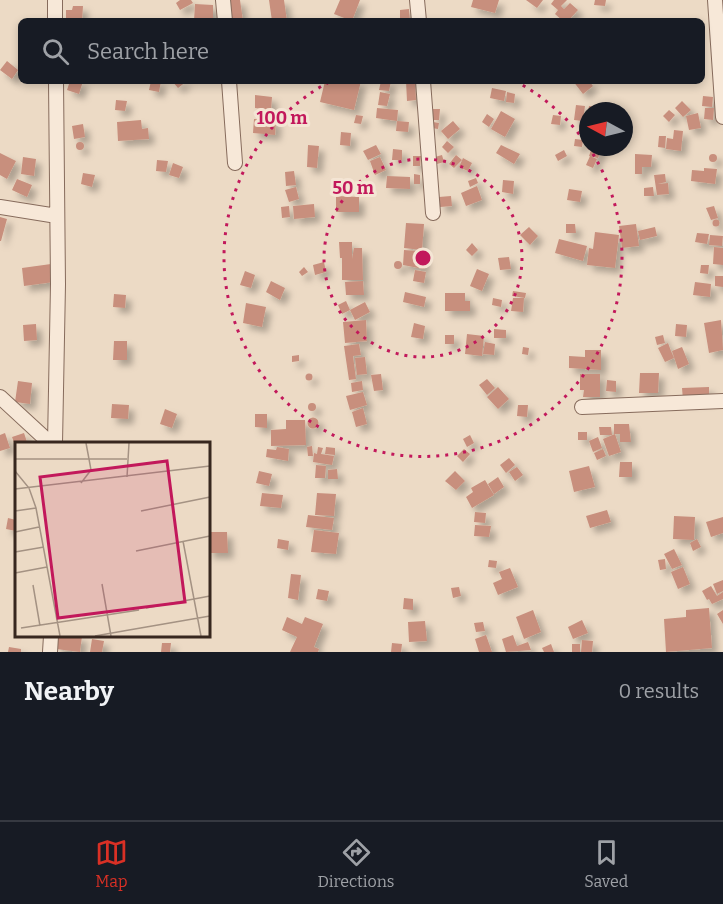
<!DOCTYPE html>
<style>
:root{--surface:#171b24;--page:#242831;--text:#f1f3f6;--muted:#9ea1a6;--line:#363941;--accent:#d93025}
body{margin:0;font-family:Bitter,serif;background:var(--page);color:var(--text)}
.compass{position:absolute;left:579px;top:102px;width:54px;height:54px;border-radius:50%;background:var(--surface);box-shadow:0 3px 9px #0003;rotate:277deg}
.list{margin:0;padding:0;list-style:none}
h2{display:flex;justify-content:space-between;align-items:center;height:78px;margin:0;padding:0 24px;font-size:26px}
h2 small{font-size:20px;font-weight:400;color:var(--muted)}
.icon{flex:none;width:33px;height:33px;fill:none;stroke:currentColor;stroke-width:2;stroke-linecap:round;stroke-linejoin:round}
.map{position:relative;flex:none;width:723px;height:652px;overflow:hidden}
.search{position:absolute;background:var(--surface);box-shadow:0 3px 9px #0003;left:18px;right:18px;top:18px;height:66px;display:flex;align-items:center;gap:15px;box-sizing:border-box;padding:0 21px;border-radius:9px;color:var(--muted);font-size:22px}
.sheet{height:168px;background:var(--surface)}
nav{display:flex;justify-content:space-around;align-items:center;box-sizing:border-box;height:84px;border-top:2px solid var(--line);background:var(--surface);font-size:16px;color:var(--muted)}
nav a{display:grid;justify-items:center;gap:3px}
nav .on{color:var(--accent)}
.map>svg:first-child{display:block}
.building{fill:#c88f7d;filter:url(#shadow)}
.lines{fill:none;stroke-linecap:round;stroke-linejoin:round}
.minor-casing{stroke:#866b5c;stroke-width:16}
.minor{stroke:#f7e8d8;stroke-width:14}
.ring{fill:none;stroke:#c2185b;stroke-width:3;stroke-dasharray:3 6}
.inset-road{fill:none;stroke:#a49283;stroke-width:1.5}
.view{fill:#c2185b;fill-opacity:0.15;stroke:#c2185b;stroke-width:3}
.inset-edge{fill:none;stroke:#37271f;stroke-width:3}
.centre{fill:#c2185b;stroke:#f4e5d4;stroke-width:3}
.ring-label{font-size:18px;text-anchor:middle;font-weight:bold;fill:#c2185b;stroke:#f4e5d4;stroke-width:6;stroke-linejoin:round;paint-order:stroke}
</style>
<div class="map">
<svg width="723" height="652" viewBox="0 0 723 652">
<defs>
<filter id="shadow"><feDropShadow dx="5.5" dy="5.5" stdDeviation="3" flood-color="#0004"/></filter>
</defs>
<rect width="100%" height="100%" fill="#ecdac5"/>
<path class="building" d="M180,0H191L193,3L180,10L176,3Z
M228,0H240L243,21H231Z
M269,0H284L287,21H272Z
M340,0H360L352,21L334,14Z
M473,0H499L495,13L471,7Z
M526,0H543L537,8Z
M554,0H567L561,6L564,9L570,3L578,10L568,21H563L555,14L558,10L551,4Z
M595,0H606L605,6L594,5Z
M195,4L213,5V21H194Z
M73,6H83L82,21H66V10H72Z
M409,9L410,21H400V10Z
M7,61L18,70L12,79L0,70Z
M70,81H83L79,94L67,90Z
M151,81H161L159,92L149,90Z
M172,81H187L178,88Z
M325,81H361L354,110L320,102Z
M381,81H391L389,91L379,90Z
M406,81H415L416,100L407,101Z
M573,81H589L593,86L583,94Z
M492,88L506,91L504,101L490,98Z
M380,92L390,94L387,106L378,105Z
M507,92L515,94L514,103L506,102Z
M255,95L272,97L271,110L255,108Z
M703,96L713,97L712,107L702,106Z
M116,100L127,101L125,111L115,110Z
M682,101L691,110L683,117L675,108Z
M576,105L585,106L583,121L574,120Z
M589,106L611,108V111H588Z
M377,108L398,110L397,121L376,118Z
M705,108H714L713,120L704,119Z
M433,109H440L439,120H433Z
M669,110L675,115L669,122L663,116Z
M501,111L515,119L505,137L491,129Z
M698,113L701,128L689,130L686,116Z
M487,114L494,119L489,127L482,122Z
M356,115L363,116L361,124L354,123Z
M553,115L561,116L560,125L551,124Z
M254,119L276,120L275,135L253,133Z
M141,120L142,129L148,128L149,139L118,141L117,122Z
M397,121L409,122L408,132L396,131Z
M453,121L460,129L448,139L441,131Z
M433,122L439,123L438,129L432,128Z
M83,124L85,137L74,139L72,126Z
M674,130L683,131L681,151L666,149L667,138L673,139Z
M341,132L351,133L350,146L340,145Z
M659,136H666L665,148L658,147Z
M575,139L583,140L582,147L574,146Z
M447,141L454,147L448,153L442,147Z
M76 146a4 4 0 1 1 8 0a4 4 0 1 1-8 0Z
M308,145L319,146L317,168L307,167Z
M376,145L381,154L368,160L363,151Z
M501,145L520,154L514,164L496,153Z
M592,147H602L598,158L589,156Z
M393,149L402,150V160H392Z
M564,150L567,156L558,161L555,155Z
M0,153L16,161L7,179L0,175Z
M709 158a4 4 0 1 1 8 0a4 4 0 1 1-8 0Z
M635,154L652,155L651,167H642V174H635Z
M442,155L444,162L437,164L435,157Z
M456,155L462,160L454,168L449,164Z
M413,156H421L420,166H413Z
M590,156L597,159L593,168L586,165Z
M23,157L36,159L34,176L21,174Z
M380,157L386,170L375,175L370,161Z
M463,158L472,163L468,171L459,167Z
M157,160L168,161L166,172L156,171Z
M173,163L183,167L179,178L169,175Z
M704,168L717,169L715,184L691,181L692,170L704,171Z
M294,171L296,185L286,186L285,172Z
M83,173L95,175L92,187L81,184Z
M414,174L420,175V184H414Z
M665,174L666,182L658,184L668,183L669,194L657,195L654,175Z
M387,176L410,177V189L386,188Z
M476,178L478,183L470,187L468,181Z
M17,179L32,185L27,197L12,190Z
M503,180L514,181L513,194L502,192Z
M477,186L482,200L466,206L461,193Z
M296,187L299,199L289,202L285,190Z
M653,187L654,196H644V188Z
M569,189L582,191L580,202L567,200Z
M336,196L359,197V212H336Z
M451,196L452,206L440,207L439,197Z
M314,204L315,217L294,219L293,206Z
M289,206L290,217L282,218L281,207Z
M714,206L718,218L711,220L706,208Z
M0,217L7,219L1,241H0Z
M712.5 223a3.5 3.5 0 1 1 7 0a3.5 3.5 0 1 1-7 0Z
M406,223L424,224L422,250L404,248Z
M566,224H575L576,233H566Z
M636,224L639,246L622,248L619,226Z
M529,227L538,236L530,245L520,235Z
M655,227L657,236L640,240L638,231Z
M595,232L619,235L615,268L587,265L589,248L593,249Z
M697,233L709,234L707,244L695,242Z
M710,235L723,236L722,246L709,245Z
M559,239L587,246L583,261L555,253Z
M339,242H352V259L354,248H362L363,280H342V258H340Z
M472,243L478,250L472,256L466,250Z
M714,247L723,248V265L713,264Z
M404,250L417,251V256L425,257L424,269L403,265Z
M509,257L511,269L500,270L498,258Z
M394 265a4 4 0 1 1 8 0a4 4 0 1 1-8 0Z
M324,262L326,272L315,275L313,265Z
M51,264L54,282L24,286L22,268Z
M701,265H709L708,274L700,273Z
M304,267L308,272L302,276L299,272Z
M477,269L489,274L482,291L470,286Z
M415,270L426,272L424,283L413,281Z
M245,271L255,275L251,288L240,285Z
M715,276H723V287L715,286Z
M271,281L285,288L280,300L266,292Z
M363,281L364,295H346L345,282Z
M695,282L711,284L710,297L693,295Z
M513,291L526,293L525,298L512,296Z
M405,292L426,297L424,307L403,302Z
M445,293H465V301H470V311H445Z
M114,294L126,295L125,308L113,307Z
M493,298L502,300L501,307L492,305Z
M513,298H524L523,312L511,311Z
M346,301L350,310L342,314L338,305Z
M365,302L370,312L355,320L350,310Z
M246,303L266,307L262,327L243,323Z
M366,320L367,341L345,343L343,322Z
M721,320L723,350L709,353L704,323Z
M414,323L425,326L423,339L411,337Z
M36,324L37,340L24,341L23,325Z
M676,324L687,325L686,337L675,336Z
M494,329L506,330V338H494Z
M467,334L484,336L482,356L465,354Z
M445,335H454V344H445Z
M663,335L665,343L657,345L655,337Z
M114,341H127V360H113Z
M485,342L495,344L494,355L483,354Z
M668,343L671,351L664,354L671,351L674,358L665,362L658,348Z
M359,344L361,355L353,356L356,379L349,380L344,346Z
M523,347L529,348L528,355L522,354Z
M682,347L689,364L678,369L672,351Z
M585,350H601V370L569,368V356L585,357Z
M299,355V361L292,362V356Z
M365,357L367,374L357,375L355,358Z
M640,373H659L658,393H639Z
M305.5 377a3.5 3.5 0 1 1 7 0a3.5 3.5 0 1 1-7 0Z
M381,374L383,390L374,391L371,375Z
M580,374H600V397H583L584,390H580Z
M487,379L495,388L487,395L479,385Z
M607,380L616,381V392L606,391Z
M18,381L32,383L30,404L15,402Z
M362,381L363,390L352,392L351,383Z
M498,387L509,399L498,409L487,397Z
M709,387V399L683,400L682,388Z
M363,392L367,405L350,410L346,396Z
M308 407a4 4 0 1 1 8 0a4 4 0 1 1-8 0Z
M112,404L129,405L128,419L111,418Z
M518,405H528L527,417L517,416Z
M363,408L367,424L356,427L352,412Z
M165,409L177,414L172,428L160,424Z
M255,414H267V428L255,427Z
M307.5 423a5.5 5.5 0 1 1 11 0a5.5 5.5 0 1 1-11 0Z
M286,420H305L306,445L271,446V430L286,429Z
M614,424H629L631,442H620V434H614Z
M599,427H611L612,435H600Z
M578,432H587V440H578Z
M5,433L10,448L0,451V435Z
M24,433L27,442L16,443V448L12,437Z
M615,434L621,452L609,456L603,439Z
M470,435L474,443L467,447L463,439Z
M598,437L602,448L593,452L589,441Z
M312,446L313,456H308L307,447Z
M277,447L289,449L288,461L266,457L267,449L276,450Z
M318,447L323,448L321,454L334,456L332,465L313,462L314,453L317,454Z
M326,447L335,448V455L325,454Z
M464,449L470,454L463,462L457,456Z
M603,449L606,456L597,460L594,453Z
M509,458L515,465L506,473L500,465Z
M620,462H632V477H619Z
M316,465L326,466L325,478H315Z
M589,466L595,487L574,492L569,471Z
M517,467L523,475L515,481L509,472Z
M337,469L338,479H328V470Z
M259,471L272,474L269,486L256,483Z
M455,471L465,481L456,490L445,481Z
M498,477L504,487L494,494L488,484Z
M485,480L494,495L472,508L466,497L473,492L471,488Z
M262,493L283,495L281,508L260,506Z
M317,493L336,494L334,516L315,515Z
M607,510L611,522L590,528L586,516Z
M475,512L486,513L485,523L474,522Z
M308,515L334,518L332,530L306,527Z
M674,516L695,517L694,540L673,539Z
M723,517V533L711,537L706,522Z
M8,518L16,520V531L6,529Z
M475,525L491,526L489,537L474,536Z
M314,530L339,533L336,554L311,552Z
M208,532H227L228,553H208Z
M278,539L289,541L288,550L277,548Z
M697,539L701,547L693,551L690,543Z
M674,549L682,565L672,569L664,554Z
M665,559L666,569L660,570L658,560Z
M489,560L497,561L496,568L488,567Z
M683,567L690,584L678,589L671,572Z
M510,568L518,587L498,595L493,583L502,579L499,572Z
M291,574L301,575L298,600L288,598Z
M723,580V591L717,594L713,584Z
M711,586L717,596L723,592V599L712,604L709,599L707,600L702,591Z
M459,587L461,596L453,598L451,588Z
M318,589L329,591L327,601L316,599Z
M404,598L413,599V610L403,609Z
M709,608L712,648L666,652L664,619L686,617V610Z
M533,610L541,632L524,639L516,617Z
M723,610V624L717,614Z
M287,617L302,624L305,617L323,624L314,647L319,649L318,652H290L297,637L282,630Z
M582,620L588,633L573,639L568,627Z
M425,621L427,641L409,642L408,622Z
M483,622L485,631L476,632L474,623Z
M486,635L492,652H479L475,639Z
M513,635L517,646L528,642L531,650L506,652L502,639Z
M58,636H82L80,652L56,649Z
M92,639L104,641L102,652H90Z
M582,640L593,641L592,652H581Z
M162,643H171L170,652H161Z
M392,643L402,644L401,652H391Z
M551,644L554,652H544L542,648Z
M572,644H580V652H572Z
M9,647L21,649V652H8Z"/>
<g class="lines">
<defs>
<path id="minor" d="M55,0V21
M223,0L225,21
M417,0L419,21
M715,0L723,117
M229,81L235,163
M423,81L433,213
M0,207L57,216
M0,397L50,443
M582,407L723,401
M55,443L58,284L56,81
M50,652L51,636"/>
</defs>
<use href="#minor" class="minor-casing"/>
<use href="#minor" class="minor"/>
</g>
<g class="ring">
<circle cx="423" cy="258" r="99"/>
<path d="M515 81A199 199 0 1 1 331 81"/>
</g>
<g transform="translate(15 442)">
<rect width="195" height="195" fill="#ecdac5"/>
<path class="inset-road" d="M0,17H74L71,1M0,29L14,46L21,66L45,194M112,35L114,1M66,41L76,28L74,17H112M0,47L195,24M0,69L21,66M126,69L195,55M0,90L24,85M168,99L186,194M121,109L195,94M0,110L29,105M0,131L32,125M87,142L96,194M18,143L25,184M131,166L195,154M6,186L124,168M114,188L195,174M80,194L114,188"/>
<path class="view" d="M152,19L170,160L43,176L25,35Z"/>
<rect width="195" height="195" class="inset-edge"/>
</g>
<circle cx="423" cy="258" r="9" class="centre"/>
<g class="ring-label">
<text x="282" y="124">100 m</text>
<text x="353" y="194">50 m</text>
</g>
</svg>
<svg class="compass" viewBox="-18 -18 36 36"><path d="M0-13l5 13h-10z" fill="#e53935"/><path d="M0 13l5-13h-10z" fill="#9ea1a6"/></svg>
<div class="search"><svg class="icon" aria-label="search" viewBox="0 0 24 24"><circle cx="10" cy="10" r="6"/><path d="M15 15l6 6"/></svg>Search here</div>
</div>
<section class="sheet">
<h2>Nearby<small>0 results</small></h2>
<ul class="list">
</ul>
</section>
<nav>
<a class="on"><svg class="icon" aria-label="map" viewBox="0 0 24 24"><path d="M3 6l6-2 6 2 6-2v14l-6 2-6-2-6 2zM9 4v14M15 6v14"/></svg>Map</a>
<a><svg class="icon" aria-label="directions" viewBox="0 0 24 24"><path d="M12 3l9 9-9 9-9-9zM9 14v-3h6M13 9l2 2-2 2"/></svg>Directions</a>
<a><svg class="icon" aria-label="saved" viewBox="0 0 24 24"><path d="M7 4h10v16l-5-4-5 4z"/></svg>Saved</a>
</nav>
